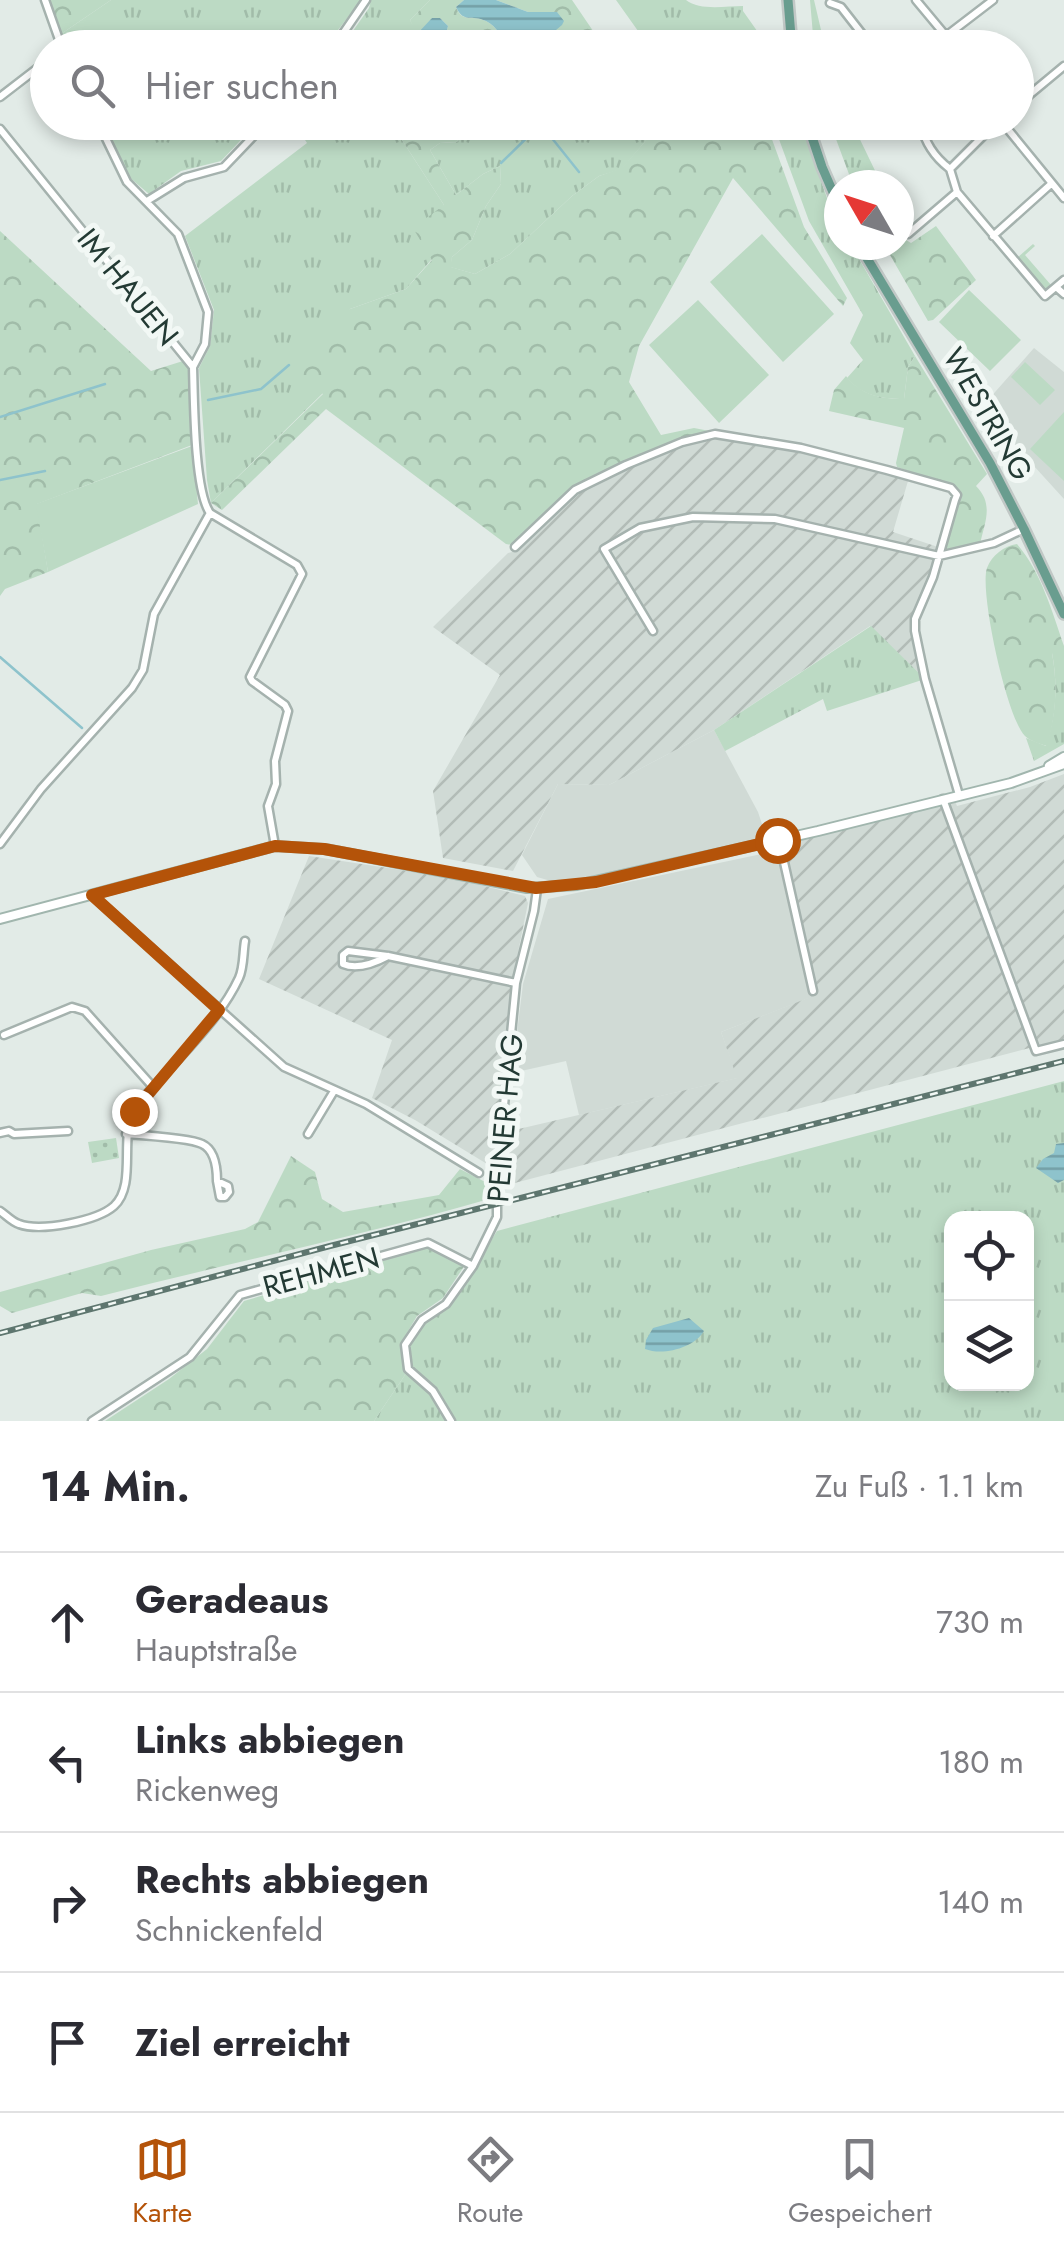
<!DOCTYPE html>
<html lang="de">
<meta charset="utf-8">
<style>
:root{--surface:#fff;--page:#f2f2f3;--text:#2b2b33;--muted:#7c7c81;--line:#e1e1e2;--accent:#b45309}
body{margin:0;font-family:Jost,sans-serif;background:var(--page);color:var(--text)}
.controls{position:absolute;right:30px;bottom:30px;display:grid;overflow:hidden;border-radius:20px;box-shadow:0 5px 15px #0003}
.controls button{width:90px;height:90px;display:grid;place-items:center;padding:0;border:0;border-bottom:2px solid var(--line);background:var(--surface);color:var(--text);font:50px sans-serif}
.compass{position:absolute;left:824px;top:170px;width:90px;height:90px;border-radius:50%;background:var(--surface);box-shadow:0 5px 15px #0003;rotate:309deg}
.stop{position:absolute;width:30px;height:30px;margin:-22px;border:8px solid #b45309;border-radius:50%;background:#fff}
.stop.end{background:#b45309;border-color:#fff;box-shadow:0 2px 10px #0008}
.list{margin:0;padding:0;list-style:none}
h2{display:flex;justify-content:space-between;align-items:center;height:130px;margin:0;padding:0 40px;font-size:42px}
h2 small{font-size:32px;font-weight:400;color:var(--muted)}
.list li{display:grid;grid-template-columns:65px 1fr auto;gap:30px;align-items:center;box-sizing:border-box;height:140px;padding:0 40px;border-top:2px solid var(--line)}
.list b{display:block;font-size:38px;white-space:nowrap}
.list p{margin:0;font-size:32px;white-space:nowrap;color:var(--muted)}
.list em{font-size:32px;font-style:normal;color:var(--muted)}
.icon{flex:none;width:55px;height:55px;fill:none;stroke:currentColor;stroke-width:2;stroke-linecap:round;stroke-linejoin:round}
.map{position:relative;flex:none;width:1064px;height:1421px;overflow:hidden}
.search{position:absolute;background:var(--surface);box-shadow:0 5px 15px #0003;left:30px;right:30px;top:30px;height:110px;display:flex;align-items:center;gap:25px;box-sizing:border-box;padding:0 35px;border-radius:55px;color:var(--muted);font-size:38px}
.sheet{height:690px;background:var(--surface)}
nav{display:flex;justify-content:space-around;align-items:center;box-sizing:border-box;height:140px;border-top:2px solid var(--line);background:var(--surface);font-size:28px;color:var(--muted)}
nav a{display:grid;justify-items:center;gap:5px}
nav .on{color:var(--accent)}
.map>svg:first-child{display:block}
.built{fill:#d0dad5}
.industrial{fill:url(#industrial-furrows)}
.grass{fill:url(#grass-tufts);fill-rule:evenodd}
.forest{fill:url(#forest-crowns)}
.park{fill:url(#park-dots)}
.garden{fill:#bcdac4}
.water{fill:url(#water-rules)}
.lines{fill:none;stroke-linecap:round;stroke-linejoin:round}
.stream{stroke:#8ec3cc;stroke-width:2.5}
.street-casing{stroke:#a5b2ae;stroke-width:11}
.secondary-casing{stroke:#a1b6ae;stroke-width:12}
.primary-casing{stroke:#c1c8c6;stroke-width:14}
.street{stroke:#fff;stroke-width:6}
.secondary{stroke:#fff;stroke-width:8}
.primary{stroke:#699d8f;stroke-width:9}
.rail-casing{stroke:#5e766f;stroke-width:6}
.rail{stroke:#f2f8f5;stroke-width:2.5;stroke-dasharray:8;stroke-linecap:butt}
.route{stroke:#b45309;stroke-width:12}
.labels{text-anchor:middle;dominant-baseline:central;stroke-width:10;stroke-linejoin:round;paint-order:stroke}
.street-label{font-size:30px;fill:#233a34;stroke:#f2f8f5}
</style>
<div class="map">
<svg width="1064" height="1421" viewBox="0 0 1064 1421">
<defs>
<pattern id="industrial-furrows" width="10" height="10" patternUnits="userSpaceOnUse" patternTransform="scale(2.5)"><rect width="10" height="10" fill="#d0dad5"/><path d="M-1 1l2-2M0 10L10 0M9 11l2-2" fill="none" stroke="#b2bcb7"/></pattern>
<pattern id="grass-tufts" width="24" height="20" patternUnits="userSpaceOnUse" patternTransform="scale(2.5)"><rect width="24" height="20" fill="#bcdac4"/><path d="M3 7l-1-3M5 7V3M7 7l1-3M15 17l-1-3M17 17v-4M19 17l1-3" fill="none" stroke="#a1bca9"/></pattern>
<pattern id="forest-crowns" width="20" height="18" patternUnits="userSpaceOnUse" patternTransform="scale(2.5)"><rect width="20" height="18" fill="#bcdac4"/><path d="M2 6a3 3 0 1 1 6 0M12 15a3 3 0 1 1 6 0" fill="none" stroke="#a1bca9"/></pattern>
<pattern id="park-dots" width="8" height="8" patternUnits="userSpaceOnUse" patternTransform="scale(2.5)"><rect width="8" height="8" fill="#bcdac4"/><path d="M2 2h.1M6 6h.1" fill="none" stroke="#a1bca9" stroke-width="1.8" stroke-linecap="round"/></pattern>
<pattern id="water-rules" width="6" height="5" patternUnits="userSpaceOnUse" patternTransform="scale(2.5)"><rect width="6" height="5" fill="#8ec3cc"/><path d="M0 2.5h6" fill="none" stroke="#749fa6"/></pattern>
</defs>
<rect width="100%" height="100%" fill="#e2ebe7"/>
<path class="built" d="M1034,348L1064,372V499L981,408Z
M714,730L758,812L767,839L558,883L537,877L522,855L558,784L609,785Z
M786,849L814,996L721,1032L738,1078L579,1115L566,1061L512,1073L523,984L548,899Z"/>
<path class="industrial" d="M714,437L789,449L908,481L893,532L941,548L918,615V649L925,679L870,626L714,730L609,785L558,784L513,871L443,858L433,791L500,675L433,627L508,553L516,551L573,495L626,468L682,446Z
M1064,774V1039L503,1186L506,1132L737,1078L721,1032L813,996L785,844L955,801L957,806L1030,787Z
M309,856L447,877L525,896L528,903L514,972L492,1167L415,1120L372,1098L392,1040L259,979Z"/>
<path class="grass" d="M111,0H361L325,47H68L61,34Z
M371,0H430L410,20L415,29L399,47L341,48L369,8Z
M616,0H686C700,11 725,6 743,6V11L767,45L764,48H657L653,44L648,45Z
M810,0H814L825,47H814Z
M103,123H257L221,161L181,171L149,194L129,177Z
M294,123H391L444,205L432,259L406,289L350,309L323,393L211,503L207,480L199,368L210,346L214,310L185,236L307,143Z
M466,123H579L589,136L626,131L638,123H666L648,138L622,169L599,176L572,196L510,254L475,274L450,267L452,257L472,240L486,206L501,184L500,166L483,174L456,195L430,150L440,143L457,142Z
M773,123H801L827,198L839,222V245H851L915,356L908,367L904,399C882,399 862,396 847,378L863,360L850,343L863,315L809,221Z
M830,123H852L882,185H853Z
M871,626L925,679L827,711L823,699L725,751L714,730Z
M1052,653H1064V744L1034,761L1026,738L1046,746C1056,716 1058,684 1052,653Z
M1064,1081V1421H374L411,1366L409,1345L425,1323L449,1307L497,1231ZM952,1218H1026V1384H952Z"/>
<path class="forest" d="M48,0H111L61,34Z
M430,0H464L456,7C463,24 471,14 486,21C498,27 501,38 509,47H432L446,34L448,26L440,18H432L416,47L399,48L414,29L410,20Z
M496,0H572L604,47H567L568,42H544L538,47H520L531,39L544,35L540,13L528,12Z
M391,123H466L457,142L440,143L430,150L456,195L483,174L500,166L501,184L486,206L472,240L452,257L451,267L475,274L510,254L572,196L599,176L622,168L648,138L666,123H766L804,227L847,298L843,306L733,178L639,346L629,382L661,435L694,428L715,432L573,489L512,545L506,544L326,409L222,510L211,503L323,394L289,365L303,347L350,309L406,289L432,260L413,228L444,205Z
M579,123H638L626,131L604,141L589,136Z
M936,226L976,280L933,320L928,321L890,255L906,240L911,243Z
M0,231L151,371L183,361L189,368L192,445L37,504L48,572L5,589L0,596Z
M915,356L987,474L976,486C994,504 985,522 980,544L945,552L959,489L897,467L896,463L904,428L829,411L834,390L846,376C861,395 881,399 904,399L908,367Z
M1017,544C1041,572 1052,611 1064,646V653H1052C1058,685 1056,716 1047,746C1040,744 1030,741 1025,736C1007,719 979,591 987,568C992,555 1004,546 1017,544Z
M291,1156L315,1172L322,1199L343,1212L439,1195L460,1169L493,1186L489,1199C361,1236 230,1263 101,1296L82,1293L12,1313L0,1306V1292L151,1250L245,1229L258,1222Z
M427,1246L465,1265L443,1298L417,1316L401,1343L405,1375L374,1421H105L169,1379L207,1349L244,1301Z"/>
<path class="park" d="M116,1138L119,1158L92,1163L88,1142Z"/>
<path class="garden" d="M762,234L834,314L783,362L710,282Z
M1033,244L1035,246L1025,255L1051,285L1061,276L1063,278L1048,291H1044L1017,258Z
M969,290L1021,340L990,371L939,322Z
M698,300L769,375L719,423L649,345Z
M1025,362L1055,390L1040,405L1011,377Z
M1064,412V481L1030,449Z
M192,446L198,504L48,572L36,504Z"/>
<path class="water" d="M464,0H496L528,12H557L564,21L562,25L556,30L531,39L520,47H509C501,38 498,27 486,21C471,14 464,24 456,7Z
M432,18H440L448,26L446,34L432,47H416L419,39L417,34Z
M1064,1143V1180L1058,1183L1036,1168L1043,1159L1054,1153L1056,1144Z
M689,1318L704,1331C694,1348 663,1356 645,1349L646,1340L653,1328Z"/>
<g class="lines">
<path class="stream" d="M547,132L579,172
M501,163L543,122
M208,400L261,389L289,365
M0,417L105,384
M0,480L45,471
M0,657L82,728"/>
<defs>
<path id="street" d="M45,0L62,48
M916,0L946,36L993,0
M830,3L841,7L873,48
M333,48L366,0
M0,97L48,60
M1016,106L1064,66
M919,122C926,143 933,156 950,169
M997,122L950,169L957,192L1045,296L1064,280
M1002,122L1064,198
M0,129L193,367L205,344L208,312L178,234L127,182L98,122
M147,201L184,178L224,167L267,122
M908,234L957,192
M993,236L1051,184
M1056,287L1064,294
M210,513L297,565L302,574L250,677L252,681L285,705L288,711L275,761L276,784L268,806L275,846
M515,547L575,490L626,465L682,442L715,434L801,448L887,470L951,488L957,495L955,500L933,577L915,619V631L925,679L959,795
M653,631L604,549L640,528L693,517L775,519L939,556L994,543L1024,529
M943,799L1036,1051L1064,1044
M779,840L813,991
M0,844L41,789L132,688L143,670L154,614L210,513C194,491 194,398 193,367
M92,895L284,1067L366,1104L479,1173
M388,956C375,963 357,970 343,964V955L348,951L388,956L516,983
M4,1035L72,1007L85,1011L153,1087
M0,1133L9,1131L14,1134L68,1131
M126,1134C141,1135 191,1138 202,1144C215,1150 217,1168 217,1181L228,1186L229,1192L225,1197H220L217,1181
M308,1134L334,1091
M0,1211C6,1215 12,1222 19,1224C41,1232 97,1221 114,1206C137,1185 119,1137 134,1110C140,1100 151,1090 159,1081C186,1049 221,1017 239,978C244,967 243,952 245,941
M92,1421L190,1357L240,1295L428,1243L473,1266
M451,1421L433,1391L408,1369L405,1345L422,1320L446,1304L473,1266L497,1217V1177L516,983L534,911L537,889"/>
<path id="secondary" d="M1049,766L1064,757
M0,919L275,846L325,849L527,888L577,885L818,831L1011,783L1064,764"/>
<path id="primary" d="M788,0L792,48
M807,122L822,167L839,206
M859,245L990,463L1024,529L1064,614"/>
</defs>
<use href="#street" class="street-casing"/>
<use href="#secondary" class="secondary-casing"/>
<use href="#primary" class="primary-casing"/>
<use href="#street" class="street"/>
<use href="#secondary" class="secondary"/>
<use href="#primary" class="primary"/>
<defs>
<path id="rail" d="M0,1333L330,1246L1064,1061"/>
</defs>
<use href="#rail" class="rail-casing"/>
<use href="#rail" class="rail"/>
</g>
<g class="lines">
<path class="route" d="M134,1111L219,1010L92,895L275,846L324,849L536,888L596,882L777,840"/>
</g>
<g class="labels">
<g class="street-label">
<text transform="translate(128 287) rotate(51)">IM HAUEN</text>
<text transform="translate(988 414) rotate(60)">WESTRING</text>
<text transform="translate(505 1118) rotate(-85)">PEINER HAG</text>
<text transform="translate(321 1272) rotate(-15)">REHMEN</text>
</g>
</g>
</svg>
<div class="controls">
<button><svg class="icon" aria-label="locate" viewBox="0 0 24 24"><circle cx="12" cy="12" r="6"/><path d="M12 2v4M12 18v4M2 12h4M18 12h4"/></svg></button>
<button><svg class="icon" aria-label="layers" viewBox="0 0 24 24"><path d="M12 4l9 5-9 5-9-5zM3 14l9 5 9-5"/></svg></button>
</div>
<svg class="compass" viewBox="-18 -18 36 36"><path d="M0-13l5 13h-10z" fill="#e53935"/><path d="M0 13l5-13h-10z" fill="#7c7c81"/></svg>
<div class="stop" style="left:777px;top:840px"></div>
<div class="stop end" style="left:134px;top:1111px"></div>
<div class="search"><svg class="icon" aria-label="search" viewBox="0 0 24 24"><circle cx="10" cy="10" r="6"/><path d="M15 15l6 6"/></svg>Hier suchen</div>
</div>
<section class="sheet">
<h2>14 Min.<small>Zu Fuß · 1.1 km</small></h2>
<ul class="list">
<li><svg class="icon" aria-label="ahead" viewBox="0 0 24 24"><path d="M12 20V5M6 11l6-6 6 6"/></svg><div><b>Geradeaus</b><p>Hauptstraße</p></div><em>730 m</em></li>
<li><svg class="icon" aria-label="left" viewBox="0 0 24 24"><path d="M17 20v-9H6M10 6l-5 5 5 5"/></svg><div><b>Links abbiegen</b><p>Rickenweg</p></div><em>180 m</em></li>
<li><svg class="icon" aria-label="right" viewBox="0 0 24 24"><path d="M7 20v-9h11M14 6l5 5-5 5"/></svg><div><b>Rechts abbiegen</b><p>Schnickenfeld</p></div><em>140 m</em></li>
<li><svg class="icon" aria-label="arrive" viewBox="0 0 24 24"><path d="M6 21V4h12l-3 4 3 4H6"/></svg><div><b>Ziel erreicht</b></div></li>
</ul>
</section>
<nav>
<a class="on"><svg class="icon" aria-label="map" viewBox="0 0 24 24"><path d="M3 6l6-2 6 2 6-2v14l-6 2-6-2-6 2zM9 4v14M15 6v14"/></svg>Karte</a>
<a><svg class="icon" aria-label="directions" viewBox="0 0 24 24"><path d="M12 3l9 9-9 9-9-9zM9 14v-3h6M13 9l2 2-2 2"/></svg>Route</a>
<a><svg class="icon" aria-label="saved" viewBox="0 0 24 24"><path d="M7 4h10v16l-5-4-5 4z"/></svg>Gespeichert</a>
</nav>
